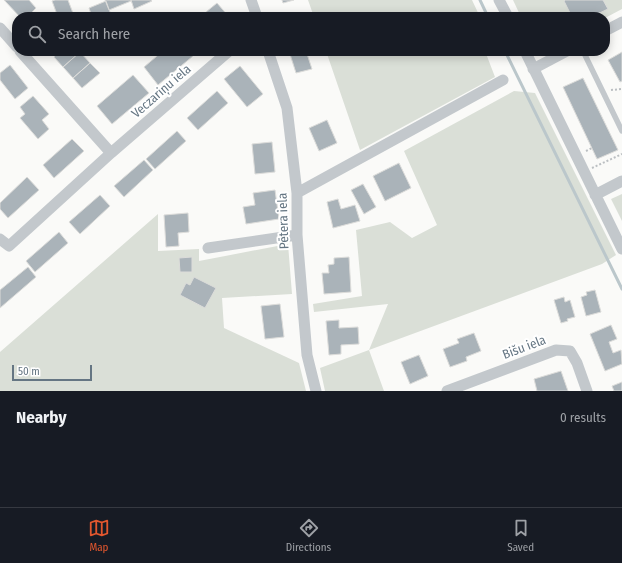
<!DOCTYPE html>
<meta charset="utf-8">
<style>
:root{--surface:#171b24;--page:#20242c;--text:#f1f3f6;--muted:#9ea1a6;--line:#363941;--accent:#e4572e}
body{margin:0;font-family:"Fira Sans Condensed",sans-serif;background:var(--page);color:var(--text)}
.scale{position:absolute;left:12px;bottom:10px;width:80px;box-sizing:border-box;padding-left:4px;border:2px solid #657683;border-top:0;font-size:11px;line-height:14px;white-space:nowrap;color:#657683;-webkit-text-stroke:3px #fff;paint-order:stroke}
.list{margin:0;padding:0;list-style:none}
h2{display:flex;justify-content:space-between;align-items:center;height:52px;margin:0;padding:0 16px;font-size:17px}
h2 small{font-size:13px;font-weight:400;color:var(--muted)}
.icon{flex:none;width:22px;height:22px;fill:none;stroke:currentColor;stroke-width:2;stroke-linecap:round;stroke-linejoin:round}
.map{position:relative;flex:none;width:622px;height:391px;overflow:hidden}
.search{position:absolute;background:var(--surface);box-shadow:0 2px 10px #0003;left:12px;right:12px;top:12px;height:44px;display:flex;align-items:center;gap:10px;box-sizing:border-box;padding:0 14px;border-radius:16px;color:var(--muted);font-size:15px}
.sheet{height:116px;background:var(--surface)}
nav{display:flex;justify-content:space-around;align-items:center;box-sizing:border-box;height:56px;border-top:1px solid var(--line);background:var(--surface);font-size:11px;color:var(--muted)}
nav a{display:grid;justify-items:center;gap:2px}
nav .on{color:var(--accent)}
.map>svg:first-child{display:block}
.green{fill:#dadfd7}
.lines{fill:none;stroke-linecap:round;stroke-linejoin:round}
.stream{stroke:#bbc7cb;stroke-width:3}
.building{fill:#aab3b9;stroke:#dcdcda}
.path{stroke:#bbbfc2;stroke-width:2;stroke-dasharray:2 2;stroke-linecap:butt}
.service{stroke:#c3c8cc;stroke-width:5.5}
.minor{stroke:#c3c8cc;stroke-width:11}
.labels{text-anchor:middle;dominant-baseline:central;stroke-width:4;stroke-linejoin:round;paint-order:stroke}
.street-label{font-size:13px;fill:#657683;stroke:#fff}
</style>
<div class="map">
<svg width="622" height="391" viewBox="0 0 622 391">
<rect width="100%" height="100%" fill="#fafaf8"/>
<path class="green" d="M308,0H472L480,17H314Z
M513,0H622V9L605,18L521,17Z
M326,51H485L495,77L360,150Z
M514,91L535,93L616,255L602,264L369,350L384,391H325L320,368L369,350L388,304L314,312L313,304L362,296L356,230L390,222L412,238L437,225L404,151Z
M622,194V221L611,199Z
M158,214V251L199,249V261L288,244L292,294L222,298L224,328L299,363L306,391H0V352Z"/>
<g class="lines">
<path class="stream" d="M480,0L488,17
M505,51L622,289"/>
</g>
<path class="building" d="M4,0H29L36,8L27,17H20Z
M55,0H68L74,16L58,17L52,1Z
M105,0H131V1L109,10Z
M131,0H151L152,1L134,9Z
M282,0H294L283,3Z
M565,0H603L608,9L591,17H572L564,1Z
M106,1L111,15L105,17H92L89,8Z
M217,3L229,17H200Z
M60,51H79L80,52L63,67L54,57Z
M163,51H189L193,56L158,85L144,67Z
M289,51H306L312,69L296,73Z
M80,52L90,63L73,78L63,67Z
M622,52V81L620,82L608,60Z
M90,63L100,73L82,88L73,78Z
M10,65L28,88L15,99L0,80V73Z
M240,66L263,94L247,107L224,79Z
M133,75L149,93L112,124L97,106Z
M583,78L618,150L597,159L563,87Z
M217,91L228,103L198,130L187,118Z
M33,96L49,114L42,120L49,129L38,139L20,118L25,114L20,107Z
M327,120L337,143L319,151L309,128Z
M177,131L186,141L155,169L146,159Z
M72,139L84,151L54,178L43,165Z
M272,142L275,172L255,174L252,144Z
M144,160L153,170L124,197L114,186Z
M399,163L411,188L385,201L373,176Z
M27,177L39,190L8,218L0,209V203Z
M363,184L376,207L364,214L351,190Z
M275,190L279,219L246,224L243,207L255,205L253,193Z
M100,195L110,206L80,234L69,222Z
M338,199L341,209L355,205L360,221L333,228L327,202Z
M188,213L189,232L178,233L179,246L166,247L164,215Z
M59,232L68,243L35,272L26,261Z
M192,257V272H180L179,258Z
M349,257L351,292L324,294L322,273H329L328,265L334,264V258Z
M28,267L36,277L0,308V290Z
M194,277L216,288L205,308L180,295L186,283L190,285Z
M595,290L601,312L586,316L581,297L587,295L586,292Z
M564,297L565,302L570,300L575,317L567,319L568,321L561,323L554,300Z
M280,304L284,337L265,339L261,306Z
M339,320V328L358,327L359,344L341,345V354L329,355L326,321Z
M611,325L617,339L609,342L613,353L621,350L622,364L605,371L590,334Z
M474,333L481,351L466,357L467,361L450,367L443,349L459,343L457,339Z
M419,355L428,376L410,384L401,362Z
M561,371L568,391H537L534,379Z
M622,382V391H614L612,386Z"/>
<g class="lines">
<path class="path" d="M611,90L622,89
M586,151L592,148
M592,168L622,154"/>
<path class="service" d="M583,51L622,131"/>
<path class="minor" d="M251,0L257,17
M499,0L508,17
M0,28L17,47
M605,31L622,22
M20,51L111,153
M268,51L287,108L297,193V235L307,355L316,391
M525,51L622,249
M533,69L567,51
M297,193L503,80
M595,195L622,181
M0,239L9,246L111,153L229,51
M208,248L297,235
M447,391L556,350L570,351L577,363L587,391"/>
</g>
<g class="labels">
<g class="street-label">
<text transform="translate(161 91) rotate(-41)">Veczariņu iela</text>
<text transform="translate(283 221) rotate(-92)">Pētera iela</text>
<text transform="translate(524 347) rotate(-21)">Bišu iela</text>
</g>
</g>
</svg>
<div class="scale">50 m</div>
<div class="search"><svg class="icon" aria-label="search" viewBox="0 0 24 24"><circle cx="10" cy="10" r="6"/><path d="M15 15l6 6"/></svg>Search here</div>
</div>
<section class="sheet">
<h2>Nearby<small>0 results</small></h2>
<ul class="list">
</ul>
</section>
<nav>
<a class="on"><svg class="icon" aria-label="map" viewBox="0 0 24 24"><path d="M3 6l6-2 6 2 6-2v14l-6 2-6-2-6 2zM9 4v14M15 6v14"/></svg>Map</a>
<a><svg class="icon" aria-label="directions" viewBox="0 0 24 24"><path d="M12 3l9 9-9 9-9-9zM9 14v-3h6M13 9l2 2-2 2"/></svg>Directions</a>
<a><svg class="icon" aria-label="saved" viewBox="0 0 24 24"><path d="M7 4h10v16l-5-4-5 4z"/></svg>Saved</a>
</nav>
